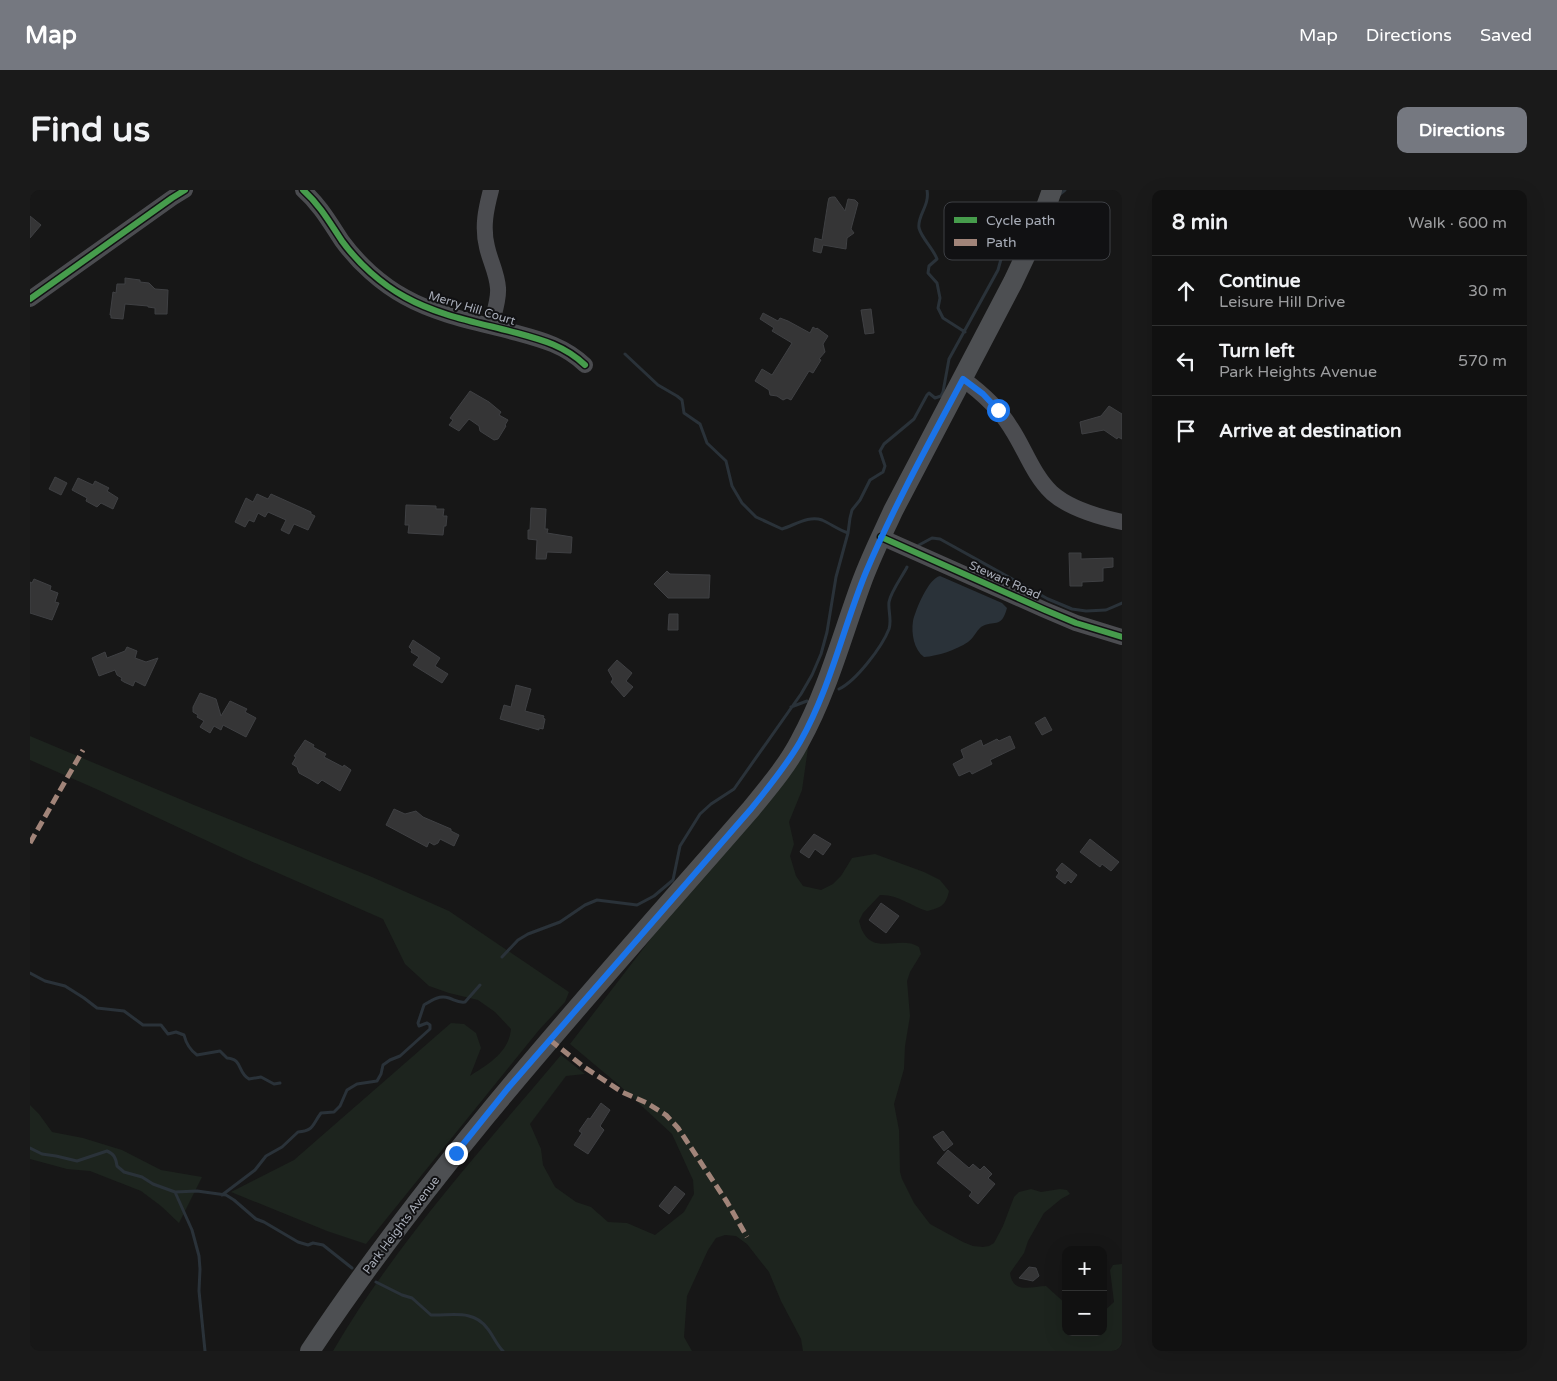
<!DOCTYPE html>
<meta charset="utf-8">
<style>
:root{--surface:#111;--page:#1a1a1a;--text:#f1f3f6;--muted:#9c9d9f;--line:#303131;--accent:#757880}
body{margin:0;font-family:"Varela Round",sans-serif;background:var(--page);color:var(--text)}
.controls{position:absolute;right:15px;bottom:15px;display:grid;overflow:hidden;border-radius:10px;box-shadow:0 5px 20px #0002}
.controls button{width:45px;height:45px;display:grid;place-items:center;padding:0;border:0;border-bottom:1px solid var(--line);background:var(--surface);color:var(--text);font:25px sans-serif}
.stop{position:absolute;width:15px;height:15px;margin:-11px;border:4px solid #1a73e8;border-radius:50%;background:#fff}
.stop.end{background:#1a73e8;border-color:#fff;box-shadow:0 1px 5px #0008}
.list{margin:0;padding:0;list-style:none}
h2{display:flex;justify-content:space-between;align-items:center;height:65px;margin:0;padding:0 20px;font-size:21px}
h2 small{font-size:16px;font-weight:400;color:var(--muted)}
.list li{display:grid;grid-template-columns:32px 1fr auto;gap:15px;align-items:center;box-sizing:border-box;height:70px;padding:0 20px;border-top:1px solid var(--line)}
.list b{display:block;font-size:19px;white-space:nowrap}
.list p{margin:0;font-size:16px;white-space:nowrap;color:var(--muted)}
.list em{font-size:16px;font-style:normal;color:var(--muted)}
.icon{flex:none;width:28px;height:28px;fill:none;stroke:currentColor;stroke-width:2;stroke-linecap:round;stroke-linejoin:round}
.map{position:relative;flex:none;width:1092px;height:1161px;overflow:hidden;border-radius:10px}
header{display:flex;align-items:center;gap:30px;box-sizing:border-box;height:70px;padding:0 25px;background:var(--accent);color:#fff}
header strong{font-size:24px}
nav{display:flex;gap:28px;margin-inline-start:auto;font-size:18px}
.intro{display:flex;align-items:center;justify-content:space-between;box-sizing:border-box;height:120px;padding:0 30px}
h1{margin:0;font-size:35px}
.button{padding:12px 22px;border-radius:10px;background:var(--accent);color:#fff;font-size:18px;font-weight:700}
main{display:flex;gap:30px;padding:0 30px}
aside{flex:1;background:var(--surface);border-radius:10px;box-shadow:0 5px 20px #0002}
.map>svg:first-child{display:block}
.green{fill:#1d241e}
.water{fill:#2a3239}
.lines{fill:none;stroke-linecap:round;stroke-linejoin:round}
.stream{stroke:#2a3239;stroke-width:3}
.building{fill:#353536;stroke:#3f4043}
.minor{stroke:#4b4c50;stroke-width:16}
.major{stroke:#4d4f52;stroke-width:20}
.quiet{stroke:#a18479;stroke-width:5;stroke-dasharray:10 5;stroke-linecap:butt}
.cycleway-casing{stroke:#111113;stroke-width:9}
.cycleway{stroke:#469c4c;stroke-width:6}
.route{stroke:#1a73e8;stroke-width:6}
.labels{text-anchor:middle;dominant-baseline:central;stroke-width:4;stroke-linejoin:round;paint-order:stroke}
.street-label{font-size:12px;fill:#a8adb8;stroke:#111113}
.key{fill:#111113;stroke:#3e4045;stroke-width:1}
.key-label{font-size:14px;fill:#a8adb8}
</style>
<header>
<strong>Map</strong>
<nav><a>Map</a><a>Directions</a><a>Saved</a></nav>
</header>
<div class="intro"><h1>Find us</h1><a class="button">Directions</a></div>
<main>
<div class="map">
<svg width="1092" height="1161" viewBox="0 0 1092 1161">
<rect width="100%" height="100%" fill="#171717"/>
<path class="green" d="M0,546L164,615L342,687L419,721L539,802L535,812L509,840L336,1054L297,1041L201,1002L264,970L421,833L434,834L446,843L451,858L440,886C459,874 479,862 481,839L465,822L448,810L419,803L399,796L375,774L353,729L216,669L64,598L0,570Z
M779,551L772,600L759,632L764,654L760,666L766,686L773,696L791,700L803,694L811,686L822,668L845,664L894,682L910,690L919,701C916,715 911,718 897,721C881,716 867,704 850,705L833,723L829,731C830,734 831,739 833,742C845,765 871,745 889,757L891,764L880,782L877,791L880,826L875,856L874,879L864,914L869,940L870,982L872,989L884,1013L900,1034L933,1052L943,1056L953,1057L959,1056L964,1053L973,1036L984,1007L989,1002L1001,999L1011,1002L1030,999L1037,1000L1040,1004L1031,1009L1014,1023L998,1051L994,1063L980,1083C983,1105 1002,1096 1016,1096L1036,1114V1142H1073V1122L1084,1112L1080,1080L1083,1075L1092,1074V1161H773L771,1149L751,1111L739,1082L717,1054L706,1046L695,1045L686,1048L678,1060L657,1106L654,1147L662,1161H303C366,1053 451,960 531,865L555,884L536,886L500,934L511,959L513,975L525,997L546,1012L561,1017L578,1032L597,1033L625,1045L654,1022L664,1004L663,990L642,944L589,895L540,854L629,738Z
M0,915L9,924L22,942L53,948L92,960L131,980L172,987L149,1033L131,1016L111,1001L60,981L37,979L0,969Z"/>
<path class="water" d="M910,386L972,413L977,418C971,440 964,429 951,437C946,441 944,448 938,452C926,460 908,466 894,467C884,460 881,443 883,431C886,419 898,389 910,386Z"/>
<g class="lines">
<path class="stream" d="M897,0C900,16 887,25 889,38C892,49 903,58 907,69L899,76L898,83L907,93L910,108L908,118L913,128L935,142
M1029,5L1035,0
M595,164L628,195L647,206L652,210L654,223L670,234L677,253L696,271L702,296L712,313L726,327L752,339C765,335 779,325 792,330C801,334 809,340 818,343
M889,355L902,348L910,349L1018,409L1042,419L1056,421L1076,420L1092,413
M809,499C826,491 852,457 859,439C862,430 858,421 859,412C861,401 872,387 877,377
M761,517L777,511
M472,767L488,750L498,744L530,732L555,715L567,710L607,715L624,706L643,690L650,656L670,624L681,614L704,599L771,504L782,485L791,464L797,442L806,387L818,343L820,328L822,320L830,310L840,290L853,282L855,276L850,261L854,254L884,229L897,205L899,203L905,208L911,206L913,202L919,169L968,80L978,44L984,34L996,21L1010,12
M0,783L15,791L35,796L54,808L67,818L94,821L113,835H131L138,844L146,842L154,845C156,853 160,860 167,865L190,861L197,868C213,869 207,882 219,889L231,887L244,894L250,893
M0,958L12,964L26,966L47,971L77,961C84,964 86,968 87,976L94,982L112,987L123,994L145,1002L167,1001L196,1005L204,1010L226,1029L234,1032L268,1052L278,1055L283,1053L293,1055L322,1078
M145,1002L162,1040L169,1066L170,1079L169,1101L175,1161
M192,1005L225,980L236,966L252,957L268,942C284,941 282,935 291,923L304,922L310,916L317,900L327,894L347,891L351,884L353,875L360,870L370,866L400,839V835L397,833L389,836L388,833L394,815C402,810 409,805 419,808C425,810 428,813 435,812L450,795
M346,1092L372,1105L382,1108L401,1125C421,1126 443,1119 457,1138C463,1145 466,1154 473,1161"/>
</g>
<path class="building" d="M802,7H805L815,21L818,9L825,10L828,13L821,39L824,43L817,48L816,59L793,55L791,63L783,61L785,48L792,50L798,12L799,8Z
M0,26L11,35L0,48Z
M95,88L110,90V92L119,93L125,99L138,100L137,124H125V118L118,117V116L95,114L93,129L81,128V125H80L83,102L86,103L87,94H95Z
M841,119L844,143L835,144L831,120Z
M733,123L748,131L750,128L758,131L780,143L783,137L786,139L787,138L798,146L793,154L795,162L789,169L791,170L783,183L779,181L761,210L757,208L753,210L747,206L740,205L739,200L725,191L732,179L742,185L762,153L742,141L744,138L730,129Z
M440,201L459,212L471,222L469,225L478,230L475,235L476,236L468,249L464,250L453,243L450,241L449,236L439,229L429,241L419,235L423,230L420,228Z
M1079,216L1092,224V249L1088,247L1087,249L1074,240L1052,244L1050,232L1071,226Z
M25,287L37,293L31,305L19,299Z
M48,288L63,295L65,291L79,298L77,301L88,308L83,319L71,313L67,317L56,311L57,308L42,300Z
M227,304L238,309L241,304L281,322V324L285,326L278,340L264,334L259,344L251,340L256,330L238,322L235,327L228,323L224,332L219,330L215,337L205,332L216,308L223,312Z
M376,315L406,316V319H414L413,326H417L416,336H414L413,345L378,343L379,335H375Z
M501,318L516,319L515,339H518L517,343L542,347L541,363L517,362L516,369H506L507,350L498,349V340H500Z
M1039,363H1051V369L1083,368V377L1073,378V391L1052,392V396H1040Z
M637,381L640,384L680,385L679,408H638L624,394Z
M4,389L21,396L20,400L28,403L25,412L29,413L22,430L0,423V392L2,393Z
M639,424H648V440H638Z
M383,450L410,468L405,476L418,484L412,493L383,475L389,467L381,462L382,460L379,457Z
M97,457L107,461L105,468L116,472L128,468L115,496L105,491L103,496L94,492L91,490L92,488L87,485L85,480L69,486L62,468L75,462L77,468L95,461Z
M587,470L602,483L596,491L603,497L594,507L581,492L583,489L578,480Z
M486,495L501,499L495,521L514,526L513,528L515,529L513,539L509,538V540L470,529L474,515L481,517Z
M170,503L186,509L191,526L200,511L217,519L215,522L226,528L216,547L193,535L191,540L184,536L180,543L170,537L174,531L167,527L168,525L163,522V517Z
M1015,527L1022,540L1012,545L1005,533Z
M980,546L985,558L960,570L962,574L942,584L940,581L929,586L923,574L934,568L931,560L951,550L953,556L967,549L969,551Z
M275,550L284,555L283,557L296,564L294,567L313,577L314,575L321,580L310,601L292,590L288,594L280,589L269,583L267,577L262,574L266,567L264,566Z
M364,619L375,624L386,621L393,627L421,639V641L429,645L424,656L410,649L408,653L404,655L399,652L397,657L356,635Z
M784,644L801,654L793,665L785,659L779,668L770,662L771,660Z
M1060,649L1089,672L1081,681L1072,674L1070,677L1050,662Z
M1032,673L1047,685L1041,693L1038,690L1035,694L1026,687L1029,683L1026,680Z
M851,713L869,726L856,743L839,730Z
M571,913L580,920L570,936L574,940L558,964L544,955L552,943L549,941L558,928L560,929Z
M913,941L923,954L914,961L903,947Z
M918,960L939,978L943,974L950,980L954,976L962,984L958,988L965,994L948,1014L939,1006L942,1002L907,973Z
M645,996L655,1004L639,1024L629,1016Z
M999,1077L1006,1078L1009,1086L1003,1091L989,1088Z"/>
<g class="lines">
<path class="minor" d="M273,0C290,15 300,33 312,51C328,73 351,94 375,107C409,126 450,133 487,143C513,150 535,156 555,175
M0,109L142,8L155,0
M461,135C464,123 469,110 468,98C467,83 460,71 457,57C452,37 456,19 461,0
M933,189C952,203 969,218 981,238C995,259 1003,285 1022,303C1040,319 1069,327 1092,332
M851,347L1015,420L1046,433L1092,447"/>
<path class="major" d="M280,1161C409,967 568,795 721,619C738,598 757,576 770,551C797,502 812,446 831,394C840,369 852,345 863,321L983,92L1008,39L1022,0"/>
<path class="quiet" d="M0,653L53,560
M520,850L554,877L592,902L617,913L636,925L648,938L697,1012L717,1047"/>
<defs>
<path id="cycleway" d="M273,0C290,15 300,33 312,51C328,73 351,94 375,107C409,126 450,133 487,143C513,150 535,156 555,175
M0,109L142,8L155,0
M851,347L1015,420L1046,433L1092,447"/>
</defs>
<use href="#cycleway" class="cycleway-casing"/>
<use href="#cycleway" class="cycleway"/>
</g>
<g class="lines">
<path class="route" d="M426,963L479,897L721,619C738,598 756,576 770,552C800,499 813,438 836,382C864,316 899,253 933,189L953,204L968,220"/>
</g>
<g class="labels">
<g class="street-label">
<text transform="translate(442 118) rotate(17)">Merry Hill Court</text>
<text transform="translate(975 390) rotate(24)">Stewart Road</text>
<text transform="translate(371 1035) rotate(-53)">Park Heights Avenue</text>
</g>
</g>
<rect x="914" y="12" width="166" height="58" rx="8" class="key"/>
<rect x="924" y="27" width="23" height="6" fill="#469c4c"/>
<rect x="924" y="49" width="23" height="7" fill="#a18479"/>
<g class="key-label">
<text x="956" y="35">Cycle path</text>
<text x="956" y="57">Path</text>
</g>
</svg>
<div class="controls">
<button>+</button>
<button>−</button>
</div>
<div class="stop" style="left:968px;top:220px"></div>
<div class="stop end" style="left:426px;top:963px"></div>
</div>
<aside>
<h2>8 min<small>Walk · 600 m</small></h2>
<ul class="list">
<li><svg class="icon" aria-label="ahead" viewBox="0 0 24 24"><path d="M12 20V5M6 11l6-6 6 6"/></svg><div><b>Continue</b><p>Leisure Hill Drive</p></div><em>30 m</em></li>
<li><svg class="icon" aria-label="left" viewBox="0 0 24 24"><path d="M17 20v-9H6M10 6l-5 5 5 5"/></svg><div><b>Turn left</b><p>Park Heights Avenue</p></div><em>570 m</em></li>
<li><svg class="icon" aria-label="arrive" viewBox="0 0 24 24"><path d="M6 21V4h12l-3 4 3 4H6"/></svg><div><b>Arrive at destination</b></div></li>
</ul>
</aside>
</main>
